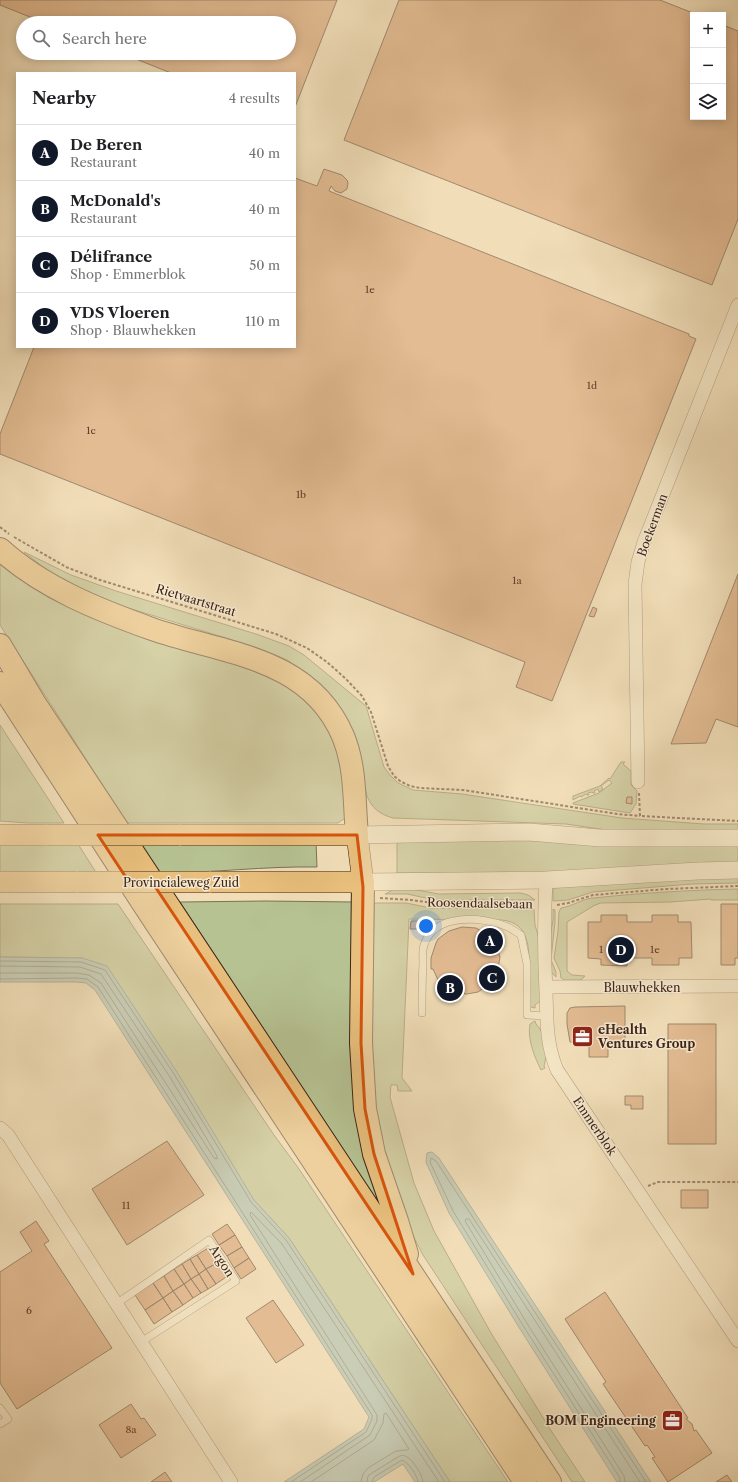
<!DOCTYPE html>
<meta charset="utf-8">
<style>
:root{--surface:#fff;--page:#f6f6f6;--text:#202124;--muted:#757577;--line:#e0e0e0;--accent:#111827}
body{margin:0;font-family:"Libre Caslon Text",serif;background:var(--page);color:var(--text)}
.controls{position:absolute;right:12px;top:12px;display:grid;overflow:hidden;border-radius:0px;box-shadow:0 2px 10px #0003}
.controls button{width:36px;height:36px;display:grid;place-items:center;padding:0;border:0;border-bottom:1px solid var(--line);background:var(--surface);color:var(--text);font:20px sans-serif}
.you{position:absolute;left:426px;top:926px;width:14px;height:14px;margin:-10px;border:3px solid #fff;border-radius:50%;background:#1a73e8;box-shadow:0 0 0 6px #1a73e833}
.badge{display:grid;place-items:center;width:26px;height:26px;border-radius:50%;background:var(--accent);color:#fff;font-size:13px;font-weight:700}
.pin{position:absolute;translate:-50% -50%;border:2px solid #fff;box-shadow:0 1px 4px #0006}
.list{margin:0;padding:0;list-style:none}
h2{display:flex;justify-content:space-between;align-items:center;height:52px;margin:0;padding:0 16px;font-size:17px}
h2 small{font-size:13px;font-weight:400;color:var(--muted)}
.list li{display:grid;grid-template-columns:26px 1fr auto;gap:12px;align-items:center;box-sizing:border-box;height:56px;padding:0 16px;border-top:1px solid var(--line)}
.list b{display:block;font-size:15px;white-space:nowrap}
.list p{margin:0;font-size:13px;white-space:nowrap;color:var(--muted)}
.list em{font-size:13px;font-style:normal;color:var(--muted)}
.icon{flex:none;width:22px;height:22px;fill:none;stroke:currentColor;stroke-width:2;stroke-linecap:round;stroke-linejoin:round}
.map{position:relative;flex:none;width:738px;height:1482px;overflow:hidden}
.search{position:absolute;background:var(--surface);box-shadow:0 2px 10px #0003;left:16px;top:16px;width:280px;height:44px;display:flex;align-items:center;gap:10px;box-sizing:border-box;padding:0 14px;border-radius:22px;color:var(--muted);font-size:15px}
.panel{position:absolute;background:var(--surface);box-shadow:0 2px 10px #0003;left:16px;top:72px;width:280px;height:276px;border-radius:0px}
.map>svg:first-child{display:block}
.green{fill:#b6c292;stroke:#7a7355}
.water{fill:#9cbbb5;stroke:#767f76}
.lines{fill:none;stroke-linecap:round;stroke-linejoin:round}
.shore{stroke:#6d7066;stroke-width:1}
.building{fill:#d29267;stroke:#3e2418}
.service-casing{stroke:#6b5240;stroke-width:8}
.minor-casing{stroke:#6b5240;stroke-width:14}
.tertiary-casing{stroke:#6b5240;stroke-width:18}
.primary-casing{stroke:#3e2418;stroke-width:22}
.motorway-casing{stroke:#3e2418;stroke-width:24}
.path{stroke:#3e2418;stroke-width:2;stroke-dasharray:3 2;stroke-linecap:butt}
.service{stroke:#f6ead1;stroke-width:7}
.minor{stroke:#f6ead1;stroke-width:13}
.tertiary{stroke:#f6ead1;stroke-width:17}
.primary{stroke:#e8bf7c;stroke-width:21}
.motorway{stroke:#e8bf7c;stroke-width:22}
.primary-bridge-casing{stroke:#3e2418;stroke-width:22;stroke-linecap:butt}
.primary-bridge{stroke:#e8bf7c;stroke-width:21}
.marked{fill:none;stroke:#d7540d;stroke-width:3;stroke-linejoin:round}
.labels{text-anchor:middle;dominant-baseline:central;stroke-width:3;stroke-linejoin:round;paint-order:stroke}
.number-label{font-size:10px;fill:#63402c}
.street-label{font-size:12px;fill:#3e2418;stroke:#f6ead1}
.poi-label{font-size:12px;font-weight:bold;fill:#3e2418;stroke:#f6ead1;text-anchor:start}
</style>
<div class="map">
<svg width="738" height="1482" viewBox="0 0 738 1482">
<rect width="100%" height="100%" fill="#f1deb8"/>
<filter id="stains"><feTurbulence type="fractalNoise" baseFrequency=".005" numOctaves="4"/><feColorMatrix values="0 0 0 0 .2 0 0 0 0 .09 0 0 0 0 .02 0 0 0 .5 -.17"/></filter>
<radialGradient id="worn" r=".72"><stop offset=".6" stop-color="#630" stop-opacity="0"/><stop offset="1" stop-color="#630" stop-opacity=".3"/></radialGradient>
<path class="green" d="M24,552L71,575L116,591L256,634L289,646L304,655L366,706L384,767L390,775L398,783L413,790L462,794L622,818L704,824H738V833H627L566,824L393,818C379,814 372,808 367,796L352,730L341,709L324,688L307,673L287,660L252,646L122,606L83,591L52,574Z
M0,558L291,683C301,694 314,705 322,717C345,749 343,781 345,818L338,823H127L0,625Z
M0,725L64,823H28L0,821Z
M621,762H625L623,764L631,771V785L637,791L636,804L630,813L573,804V803L599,793L612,783L609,780L601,786L603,789L599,792L598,789L594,791L595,793H593L592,792L588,793L589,795H587L586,794L581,797L580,796L573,800V796L600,786L609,778L610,779Z
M397,840H504L738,845V864L596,872L397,873Z
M316,842L317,867C265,866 213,873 160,873L141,844Z
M0,844H78L97,874H0Z
M738,876V883L692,884L593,892L568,900L553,901V886Z
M397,888H406L439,894L521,893L528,895L535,900H435L407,894H385Z
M738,889V900H711V899L670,902L601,903L595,905L567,922V971L572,975L585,976L581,980H565L561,978L560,971L554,958L558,931L559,912L561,908C573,906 582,899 593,898C641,893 690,890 738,889Z
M265,901L355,902L385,1213L180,902Z
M375,903H406L431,908L534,909L535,925L540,942L541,1000L535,1005V1008L531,1007L530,1004C530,993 530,981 529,969C529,948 530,923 502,920L409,919L402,1078L412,1091H398L397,1085H391L390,1097L414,1183L434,1231L491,1333L550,1429L585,1482H572L423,1255L406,1222L396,1198L371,1099L374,905Z
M0,904H118L274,1135L299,1169L508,1482H450L289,1238L254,1200L82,958L0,957Z
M553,909L555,910V922L551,960L556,972V977L550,971L549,942L553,920Z
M535,1021L536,1024C546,1034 548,1052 544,1066L545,1068L541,1070C535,1058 527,1039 530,1024Z"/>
<path class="water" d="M0,957L82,958L107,966L177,1072L254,1200L289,1238L450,1482H415L403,1464L374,1482H284L364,1429L369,1417L95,990L86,983L76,982H0Z
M432,1152L439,1158L651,1482H617L520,1329L449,1213L426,1162L427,1153Z"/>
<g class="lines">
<path class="shore" d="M0,961L81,962L105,970L174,1074L251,1202L286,1240L445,1482
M0,966L80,967L101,974L170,1077L217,1156V1159L214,1158L101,983L89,975L77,973H0
M0,979L77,978L87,979L98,987L372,1415V1419L366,1432L291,1482
M300,1482L370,1435L377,1421V1415L250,1215L251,1212L282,1244L439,1482
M311,1482L374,1440L383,1423L384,1414L386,1413L409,1449L407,1450L396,1451L368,1468L363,1474L361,1482
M367,1482L368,1476L372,1473L398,1457C401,1455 404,1455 407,1457C413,1460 423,1476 423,1482
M372,1482L374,1477L402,1460C409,1463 417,1475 418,1482
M620,1482V1478L524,1327L453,1211L430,1162L431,1158L436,1161L646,1482
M625,1482L624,1476L528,1325L465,1221L466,1219H469L640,1482"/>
</g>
<path class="building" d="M0,0H337L295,107V73H171L121,53H289V23H45L0,5Z
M399,0H660L698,15H693V117H723V25L738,31V219L712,285L344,140Z
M324,169L342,175L347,180L348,183L347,189L341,193L335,191L331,186L329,191L689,334V336L696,339L552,701L516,687L525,662L0,454V434L34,347H295V178L317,186Z
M738,574V727L716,719L706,743L671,744Z
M593,607L597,609L594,617L589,616Z
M627,797H632V804L626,803Z
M721,904H738V958H735V965H721Z
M601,915H627V922H652V915H678V922H691L692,958H679V965H652V958H627V966L601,965V959L588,958V922H601Z
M411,921H418V929H410Z
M462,927L476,928L488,935L496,945L500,957L497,974L491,983L478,992L467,994L456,993L446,988L438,980L433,969H431V958L436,943L438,939L449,931Z
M625,1006V1042H608V1057H589V1042H570L567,1024V1013L570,1008L575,1007Z
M668,1024H716V1144H668Z
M625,1096H643V1109H631V1105H625Z
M167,1141L204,1195L127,1245L92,1189Z
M681,1190H708V1208H681Z
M36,1221L49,1241L44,1244L112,1348L17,1409L0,1383V1272L32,1251L20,1232Z
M227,1224L235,1235L219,1245L212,1234Z
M235,1235L242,1247L227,1256L219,1245Z
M242,1247L249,1258L234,1268L227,1256Z
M208,1248L217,1263L206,1269L197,1255Z
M197,1255L206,1269L199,1274L190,1259Z
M249,1258L256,1269L241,1279L234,1268Z
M190,1259L199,1274L191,1279L182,1264Z
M217,1263L226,1277L216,1284L206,1269Z
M182,1264L191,1279L184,1284L174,1269Z
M174,1269L184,1284L173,1291L164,1276Z
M206,1269L216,1284L208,1289L199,1274Z
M199,1274L208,1289L201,1293L191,1279Z
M164,1276L173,1291L163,1298L153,1283Z
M191,1279L201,1293L193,1298L184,1284Z
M153,1283L163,1298L145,1310L135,1295Z
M184,1284L193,1298L183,1305L173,1291Z
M173,1291L183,1305L172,1312L163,1298Z
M605,1292L688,1418L686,1419L692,1424L694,1431L696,1430L712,1453L668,1482L652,1458L655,1457L647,1445L645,1446L603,1384L606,1382L565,1319Z
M163,1298L172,1312L154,1324L145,1310Z
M273,1300L304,1345L276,1363L246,1318Z
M131,1404L141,1419L144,1418L156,1435L121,1458L99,1425Z
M165,1472L172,1482H151Z
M727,1475L732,1482H716Z"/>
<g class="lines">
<defs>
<path id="service" d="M422,1013C422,997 422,980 423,964C423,958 422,951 424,945C434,913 482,916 508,927C512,929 516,932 521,935L527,964V1015L547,1016
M116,1304L209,1240L236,1281L141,1342
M0,1408L8,1419L0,1424"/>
<path id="minor" d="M638,782L635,584L638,562L644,542L738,305
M546,880C544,918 544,954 546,992C547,1020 546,1044 557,1070L738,1341
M546,987L738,986
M0,1128L8,1135L231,1482"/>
<path id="tertiary" d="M357,835L529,832L600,838H738
M363,882L546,880L698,871L738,870"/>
<path id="primary" d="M0,835H47
M179,835H357L363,882H209
M0,882H78"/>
<path id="motorway" d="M0,549C43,588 99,610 152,629C223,654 309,656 343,736C356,767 354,802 357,835
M0,645L34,702L174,914L550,1482
M0,683L144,905L525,1482
M363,882L361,1043L365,1109L374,1154L397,1221L407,1254"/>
</defs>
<use href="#service" class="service-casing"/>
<use href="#minor" class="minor-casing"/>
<use href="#tertiary" class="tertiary-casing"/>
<use href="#primary" class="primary-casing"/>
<use href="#motorway" class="motorway-casing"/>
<path class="path" d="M0,527L9,534
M14,537L66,567L100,580L276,634L307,648L327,662L346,679L362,696L371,712L388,766L394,776L400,781L410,786L420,788L463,790L617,814L640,816
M639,793L640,816L738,821
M380,898L411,900L441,904H533
M557,905L568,903L593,895L667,889L738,886
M648,1186L658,1182H738"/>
<use href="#service" class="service"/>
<use href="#minor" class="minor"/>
<use href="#tertiary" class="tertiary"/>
<use href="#primary" class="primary"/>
<use href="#motorway" class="motorway"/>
<defs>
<path id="primary-bridge" d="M47,835H179
M78,882H209"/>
</defs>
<use href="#primary-bridge" class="primary-bridge-casing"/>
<use href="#primary-bridge" class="primary-bridge"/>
</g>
<path d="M0 0H738V1482H0ZM98,835H357L363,887L361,1043L365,1109L374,1154L413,1274L152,882H129Z" fill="#f1deb8" fill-opacity=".55" fill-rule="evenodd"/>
<path class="marked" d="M98,835H357L363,887L361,1043L365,1109L374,1154L413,1274L152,882H129Z"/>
<defs>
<symbol id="office-square" viewBox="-11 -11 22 22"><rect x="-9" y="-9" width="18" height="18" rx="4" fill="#8f2418" stroke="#f6ead1"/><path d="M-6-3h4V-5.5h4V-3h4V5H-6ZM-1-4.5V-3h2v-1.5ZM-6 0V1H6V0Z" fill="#fff"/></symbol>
</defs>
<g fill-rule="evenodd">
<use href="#office-square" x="570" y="1024" width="25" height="25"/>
<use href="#office-square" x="660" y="1408" width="25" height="25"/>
</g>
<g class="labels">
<g class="number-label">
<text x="370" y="289">1e</text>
<text x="592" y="385">1d</text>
<text x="91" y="430">1c</text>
<text x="301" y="494">1b</text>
<text x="517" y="580">1a</text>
<text x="601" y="949">1</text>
<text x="655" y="949">1e</text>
<text x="126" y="1205">11</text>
<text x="29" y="1310">6</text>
<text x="131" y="1429">8a</text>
</g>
<g class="street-label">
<text transform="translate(652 525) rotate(-70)">Boekerman</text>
<text transform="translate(196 600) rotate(17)">Rietvaartstraat</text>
<text x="181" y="882">Provincialeweg Zuid</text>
<text transform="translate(480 903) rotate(1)">Roosendaalsebaan</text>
<text x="642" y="987">Blauwhekken</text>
<text transform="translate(595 1126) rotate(56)">Emmerblok</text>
<text transform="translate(222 1261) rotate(57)">Argon</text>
</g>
<g class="poi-label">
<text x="598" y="1029">eHealth<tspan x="598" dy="14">Ventures Group</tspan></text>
<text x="656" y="1420" text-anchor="end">BOM Engineering</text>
</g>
</g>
<rect width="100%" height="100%" filter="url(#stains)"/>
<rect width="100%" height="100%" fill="url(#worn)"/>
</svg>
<div class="controls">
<button>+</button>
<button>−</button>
<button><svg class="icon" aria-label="layers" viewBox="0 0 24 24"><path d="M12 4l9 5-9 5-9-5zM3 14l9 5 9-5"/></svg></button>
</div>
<div class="you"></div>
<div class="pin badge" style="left:490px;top:941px">A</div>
<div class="pin badge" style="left:450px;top:988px">B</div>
<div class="pin badge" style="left:492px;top:978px">C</div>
<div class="pin badge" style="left:621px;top:950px">D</div>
<div class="search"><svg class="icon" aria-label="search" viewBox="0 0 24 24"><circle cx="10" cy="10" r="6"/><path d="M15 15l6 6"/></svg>Search here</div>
<section class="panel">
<h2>Nearby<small>4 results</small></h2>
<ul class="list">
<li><span class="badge">A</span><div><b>De Beren</b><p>Restaurant</p></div><em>40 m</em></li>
<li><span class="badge">B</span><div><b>McDonald's</b><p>Restaurant</p></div><em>40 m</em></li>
<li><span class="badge">C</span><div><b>Délifrance</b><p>Shop · Emmerblok</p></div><em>50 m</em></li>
<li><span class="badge">D</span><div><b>VDS Vloeren</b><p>Shop · Blauwhekken</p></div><em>110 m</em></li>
</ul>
</section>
</div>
